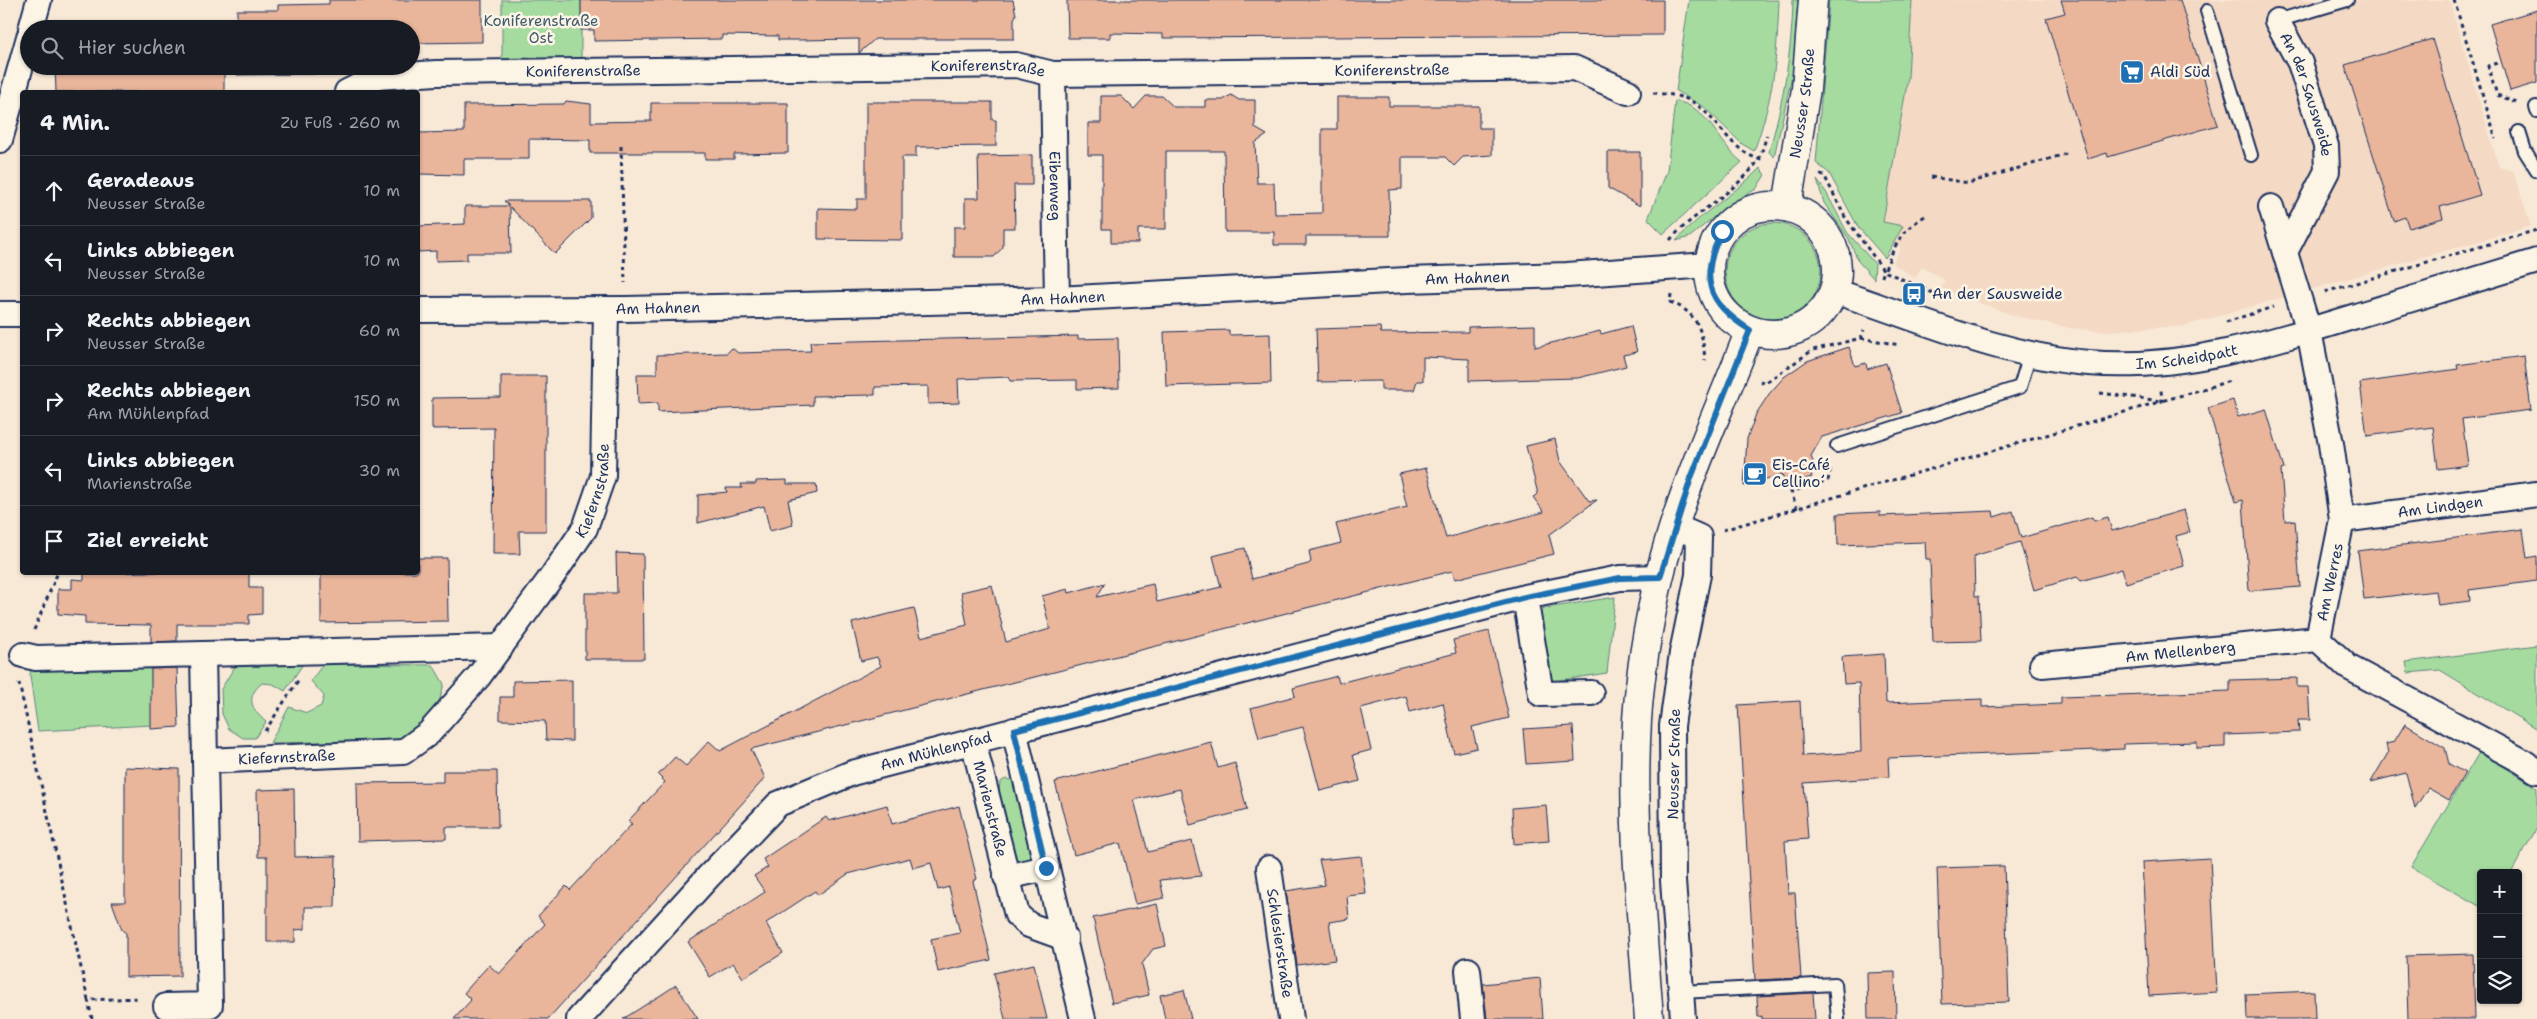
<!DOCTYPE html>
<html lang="de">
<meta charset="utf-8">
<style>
:root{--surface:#171b24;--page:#20242c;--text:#f1f3f6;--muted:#9ea1a6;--line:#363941}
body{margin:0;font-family:"Shantell Sans",sans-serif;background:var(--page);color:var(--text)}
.controls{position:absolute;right:15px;bottom:15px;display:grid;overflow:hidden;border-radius:5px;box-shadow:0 1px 4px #0004}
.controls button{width:45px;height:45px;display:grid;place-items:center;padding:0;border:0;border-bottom:1px solid var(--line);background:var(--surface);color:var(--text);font:25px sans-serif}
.stop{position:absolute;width:15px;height:15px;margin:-11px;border:4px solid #1f6fb2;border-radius:50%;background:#fff}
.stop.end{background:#1f6fb2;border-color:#fff;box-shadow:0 1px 5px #0008}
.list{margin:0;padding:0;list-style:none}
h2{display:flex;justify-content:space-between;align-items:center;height:65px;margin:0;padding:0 20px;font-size:21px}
h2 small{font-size:16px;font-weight:400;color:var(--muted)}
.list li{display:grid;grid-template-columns:32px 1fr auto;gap:15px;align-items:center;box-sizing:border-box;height:70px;padding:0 20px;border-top:1px solid var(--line)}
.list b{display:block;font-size:19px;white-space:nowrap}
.list p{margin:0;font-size:16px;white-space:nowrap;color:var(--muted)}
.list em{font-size:16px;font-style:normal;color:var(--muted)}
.icon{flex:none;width:28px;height:28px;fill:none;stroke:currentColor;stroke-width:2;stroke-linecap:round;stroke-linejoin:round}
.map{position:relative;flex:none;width:2537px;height:1019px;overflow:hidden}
.search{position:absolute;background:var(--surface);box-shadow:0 1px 4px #0004;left:20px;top:20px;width:400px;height:55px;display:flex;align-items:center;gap:12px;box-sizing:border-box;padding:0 18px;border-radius:28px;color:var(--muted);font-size:19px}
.panel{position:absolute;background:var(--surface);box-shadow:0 1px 4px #0004;left:20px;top:90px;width:400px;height:485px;border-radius:5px}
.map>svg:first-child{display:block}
.built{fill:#f4d9c4}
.green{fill:#a5db9f;stroke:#60857e}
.building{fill:#e9b59b;stroke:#1b2f5e}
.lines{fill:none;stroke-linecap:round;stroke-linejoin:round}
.lane-casing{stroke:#1b2f5e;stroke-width:16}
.street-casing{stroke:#1b2f5e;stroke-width:28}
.secondary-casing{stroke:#1b2f5e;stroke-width:31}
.path{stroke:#1b2f5e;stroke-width:3;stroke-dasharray:4 4;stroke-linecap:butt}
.lane{stroke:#fcf5e5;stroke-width:12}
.street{stroke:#fcf5e5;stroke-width:24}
.secondary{stroke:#fcf5e5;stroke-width:28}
.route{stroke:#1f6fb2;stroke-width:6}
.labels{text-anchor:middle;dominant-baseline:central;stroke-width:5;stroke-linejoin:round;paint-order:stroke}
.park-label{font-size:15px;fill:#3e5a6e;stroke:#fcf5e5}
.street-label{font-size:15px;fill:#1b2f5e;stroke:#fcf5e5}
.poi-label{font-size:15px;fill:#1b2f5e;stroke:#fcf5e5;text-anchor:start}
</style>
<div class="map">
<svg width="2537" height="1019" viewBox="0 0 2537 1019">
<rect width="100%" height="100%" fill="#f8e8d6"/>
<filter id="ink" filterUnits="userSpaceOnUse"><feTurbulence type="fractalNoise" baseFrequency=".02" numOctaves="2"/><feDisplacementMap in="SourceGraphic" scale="10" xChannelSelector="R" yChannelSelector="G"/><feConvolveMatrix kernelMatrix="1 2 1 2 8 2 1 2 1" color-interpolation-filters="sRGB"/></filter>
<g filter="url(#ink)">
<path class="built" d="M1912,0H2449L2499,167L2513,171L2531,226L2184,326L2104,331L2070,328L2015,316L1940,288L1945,280L1922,267L1915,278L1892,263L1901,248L1894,242L1903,226L1883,223L1908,78Z"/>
<path class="green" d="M502,0H581V60H502Z
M1689,0H1779C1777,58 1774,96 1754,151L1742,144L1704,107L1676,91Z
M1793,0H1798L1793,71L1774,157L1769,152C1783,102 1792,52 1793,0Z
M1829,0H1912L1908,78L1883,222L1903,226L1885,258L1858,227L1829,173L1816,163Z
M1675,101C1709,106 1717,143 1742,162L1663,234L1648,219L1667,171Z
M1760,168L1765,175L1756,189L1727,206L1690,237L1676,241C1700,213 1734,195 1760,168Z
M1817,180L1826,192L1847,232L1875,264L1874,279L1858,261L1849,239L1824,203Z
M1725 271a48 48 0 1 1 96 0a48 48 0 1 1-96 0Z
M1615,597L1607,673L1549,682L1534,610Z
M2537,645V729L2440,670L2408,673L2406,662Z
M151,660L152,725L38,731L30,676L31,662Z
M237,663L303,664L285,691L273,684L262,683C245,697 251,709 266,722L255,738H243L229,729L222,714L221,689Z
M323,664L433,665L444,684L439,702L428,719L401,740L270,743L289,707L307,713L321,706L324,696L311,681Z
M2480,751L2537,788V828L2511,873H2481V907L2411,867Z
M1006,779L1012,780L1018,787L1035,858L1020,865L1014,858L999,790L1000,782Z"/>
<path class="building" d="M329,0H482V42L411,43V29H237V10H278V5L329,4Z
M581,0H1013L1016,15L1014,19V39H875L859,53V39L798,40H778V36L722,35V39L594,41V30H581Z
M1067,0H1663V35L1163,38V34L1110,33V38H1068Z
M2061,0H2180L2218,125L2108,157L2107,153L2088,159L2046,18L2065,13Z
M2537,10V83L2510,91L2490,24Z
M2432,39L2480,195L2440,207L2443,218L2409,228L2405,217L2394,221L2345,65Z
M55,66H224V92H56Z
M237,66H314V74L237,75Z
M1231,95L1239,100H1255V128L1267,135L1255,143L1257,183H1274L1275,214L1322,213V129H1337V97H1389V106H1479V128H1492V155L1463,157L1454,166L1445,157H1402V189L1389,190L1390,236H1306V245H1274V232H1225L1224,151H1166V229H1138V243H1111V229H1102V155H1088V123H1101V96H1121L1134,109L1146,96H1162L1174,107H1205V100H1223Z
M566,101L591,104V122L651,121V103H788V153L734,154V159H705V153H590V140L529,139V159H464V175L418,174V133L464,132V105L564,104Z
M866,102H992V120H996V146L916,147V157H902V240L818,239V208L857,209V199H866Z
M1608,152H1640V206L1608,188Z
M1032,155V185H1014L1015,228H1003V247L994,257H954V227H965V198H979L978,156Z
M504,201H591V218L555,254L510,207L511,253H467V260L436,261V251L418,252V226L465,224V206H509Z
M1535,325V347L1600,331L1601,334L1631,326L1637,352L1623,355L1626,366L1578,378L1469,381V359L1423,357V381H1417L1414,390H1381V381L1318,382L1316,329L1380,327L1381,333L1468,332V327Z
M1229,330V335L1270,334L1271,383L1166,386L1164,332Z
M1078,336V339L1118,338L1119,388L1077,389V380L1010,381L1009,377L958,379L959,403L928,404V386L875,387V395L813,396V405L658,412V403L638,404L637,374H657V355L727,353L732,348L738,353L811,351L810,342Z
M1849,347L1855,366L1866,363L1867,369L1886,363L1902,413L1822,437L1811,456L1814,465L1809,467L1812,477L1786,485L1782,474L1744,486L1747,439L1756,414L1769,394L1784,377L1807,361Z
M2524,356L2531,410L2462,419L2468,465L2438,469L2433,427L2367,436L2360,383L2458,369L2457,365Z
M501,376H546V531H519L520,554H493L494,428L432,429V398L501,397Z
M2233,400L2238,417L2266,409L2284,469L2281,470L2285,521L2295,520L2300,587L2249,591L2243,500L2236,502L2208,408Z
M1555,439L1560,461L1589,501L1597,500L1549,535L1554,554L1455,579L1452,571L751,749L765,778L548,1019H454L471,1000L464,993L478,977L489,965L499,974L545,924L538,916L566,886L570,890L632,824L628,821L665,782L658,775L675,757L686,766L709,741L720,751L881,666L877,657L861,661L852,623L914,608L921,637L967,625L961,592L992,585L1006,642L1050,629L1042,596L1068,589L1069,593L1105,583L1097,597L1153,584L1157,602L1221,587L1213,556L1245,548L1252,579L1308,564L1311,562L1309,551L1341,543L1336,524L1407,507L1399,474L1426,468L1446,538L1544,512L1533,497L1538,494L1526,446Z
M787,480V484H816L817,493L788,500L793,525L770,531L764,506L698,523V495L727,492L726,488H742L741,484H756V481Z
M2184,510L2190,532L2176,536L2184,566L2126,583L2122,569L2081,581L2077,577L2034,590L2020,542L1974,556L1975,596H1979L1981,641L1933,642L1930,559H1926L1925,542L1838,545L1837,514L1880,512V516L1993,511L1994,517L2013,511L2021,538L2092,517L2094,521L2108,517L2112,531Z
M2523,529L2527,558L2537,556V581L2469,590L2470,601L2438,605L2436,591L2364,599L2358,551Z
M616,553L643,554L644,659H585V593H617Z
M418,558H447L448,621L321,623V572H418Z
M169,572H249V588H262V614L249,615V624H177V641L151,642V625L85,624V616L58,614V589H72V579L84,580V573Z
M1489,631L1509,718L1472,727L1477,748L1454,753L1443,703L1410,712L1406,696L1361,708L1371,750L1353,755L1360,781L1320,791L1303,727L1259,738L1251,708L1295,696L1293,688L1337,676L1339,683L1456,653L1453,640Z
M1884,654L1886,703L1982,699V707L2061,704V697L2230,691V680L2297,678V687H2308L2310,720H2298L2299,732L2225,735V747L2197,748V742L2158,743L2124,744V749L1888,758L1889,777L1804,783L1808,839L1785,841L1788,893H1795L1801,978L1755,980L1738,705L1800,701L1803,756L1861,752L1859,683L1844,684L1842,657Z
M177,668L179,727L151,729V669Z
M572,680V741L546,740L545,721L500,720V697H513V681Z
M2405,724L2445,748L2449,764L2465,773L2449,800L2428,788L2415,808L2406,773L2371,782L2388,753L2386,744L2394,742Z
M1573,726L1575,761L1526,764L1523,729Z
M1211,742L1218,768L1235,763L1247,810L1190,825L1180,789L1134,800L1148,852L1192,841L1201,876L1160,880L1164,898L1135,904L1120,843L1074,855L1055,782Z
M125,767L179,769L180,976L126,977V933L122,930L112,902H125Z
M443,771H497L498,827H446V839L358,841L357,783L443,782Z
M294,789L295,857L336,856L335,907H305V929L295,930V942H267V857H258L257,790Z
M887,805L892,824L959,806L977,879L973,881L991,960L938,972L931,939L960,933L949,887L938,890L931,863L913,868L910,858L848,874L818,895L815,891L766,923L783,953L743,978L733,963L710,977L688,942L765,892L754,876L768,867L763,859L826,817L829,821Z
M1546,805L1549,841L1514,844L1512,808Z
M1361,856L1366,894L1347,896L1349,919L1329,922L1335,960L1297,965L1286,891L1325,885L1319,860Z
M2210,858L2217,992L2149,996L2142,862Z
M2004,866L2009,1002L1942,1004L1937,868Z
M1157,904L1166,946L1153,949L1142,964L1149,995L1112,1003L1093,918Z
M2473,954L2475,1019H2408L2406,956Z
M1034,964L1047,1019H1005L994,973Z
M1895,972L1896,1019H1868L1867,973Z
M1540,978L1543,1019H1487L1483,984Z
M676,985L698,1019H623L664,993Z
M1184,990L1191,1019H1165L1160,995Z
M2314,991L2315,1019H2247L2246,994Z
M1813,993L1815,1019H1762V1016L1758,1017L1757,996Z"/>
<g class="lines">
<defs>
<path id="lane" d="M2207,11L2251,155
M2277,21L2347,0
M2536,107L2537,111
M2519,132L2525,151L2537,170
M1837,446L2020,387L2030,354
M1681,992L1835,984L1838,1019"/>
<g id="street">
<path id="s1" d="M2277,21L2300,63L2326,146L2327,171L2285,252"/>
<path d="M31,29L39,0"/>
<path id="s2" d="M1053,74L1057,299"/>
<path id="s3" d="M347,92L377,77L436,73L1016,65L1053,74L1574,68L1628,92"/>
<path d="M0,140L29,37"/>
<path d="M2271,207L2309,331L2331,444L2342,520L2318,639"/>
<path id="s4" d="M1834,291C1917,318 2001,356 2089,363C2181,371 2272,342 2359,315C2419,297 2478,279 2537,261"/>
<path id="s5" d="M418,310L626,309L1057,299L1407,280L1567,275L1708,265"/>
<path d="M0,314H22"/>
<path id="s6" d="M2342,520L2537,494"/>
<path d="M1674,526L1699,537L1698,575L1682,653L1672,726L1673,881L1683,1019"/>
<path d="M1525,597L1541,694L1591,693"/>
<path d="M2318,639L2348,667L2522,761L2537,771"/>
<path d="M203,654L501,647"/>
<path d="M23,655L36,658L203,654L205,761"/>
<path id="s7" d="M2042,665L2318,639"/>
<path d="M1014,730L1083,1019"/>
<path id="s8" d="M973,741L1017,915L1029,925L1065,938"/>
<path id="s9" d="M1269,868L1291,1019"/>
<path d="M1006,877L1047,868"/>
<path d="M1468,970L1473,1019"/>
<path id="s10" d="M166,1006L210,1005L205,761L403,752L429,733L479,676L553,575L585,528L603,476L606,309"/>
<path id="s11" d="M579,1019L708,877L778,804L852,773L1525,597L1620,578L1660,577"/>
</g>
<g id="secondary">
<path id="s12" d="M1787,206L1806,89L1813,0"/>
<circle cx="1773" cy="270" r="64"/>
<path d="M1649,1019C1642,920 1631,819 1637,720C1640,673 1648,625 1659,578C1680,492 1719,412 1750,330"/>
</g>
</defs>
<use href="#lane" class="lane-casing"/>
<use href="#street" class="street-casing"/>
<use href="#secondary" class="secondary-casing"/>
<path class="path" d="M2454,0L2496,139
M2497,63L2488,66L2497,95L2516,102
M1653,93C1667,94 1679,95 1691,101C1720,118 1728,152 1765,161
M621,146L625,283
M1820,174L1824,175L1845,217L1884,271L1881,279
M1931,177L1969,183L2069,153
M1925,216C1899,232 1896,244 1884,271L1942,297
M1670,240C1696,211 1735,193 1758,161C1762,154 1764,143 1767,135
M2325,292L2537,230
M1671,294L1670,302C1700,313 1703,335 1705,361
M2226,322L2273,307
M1861,338L1900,345
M1760,381L1765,383L1813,350L1861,338L1864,330
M2100,393L2162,401L2230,381
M1797,509L1791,492L1828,480L1831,467
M1723,530L2162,401L2161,390
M34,630L58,572
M19,683L88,1000
M265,731L299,679
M92,1019L88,1000L140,998"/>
<use href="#lane" class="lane"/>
<use href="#street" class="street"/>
<use href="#secondary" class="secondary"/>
</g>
</g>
<g class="lines" filter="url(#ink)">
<path class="route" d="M1046,868L1014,730L1525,597L1620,578L1660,577L1691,478L1750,330C1706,303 1699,277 1722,231"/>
</g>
<defs>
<symbol id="supermarket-square" viewBox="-11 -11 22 22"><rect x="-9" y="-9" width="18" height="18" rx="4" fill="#1f6fb2" stroke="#fcf5e5"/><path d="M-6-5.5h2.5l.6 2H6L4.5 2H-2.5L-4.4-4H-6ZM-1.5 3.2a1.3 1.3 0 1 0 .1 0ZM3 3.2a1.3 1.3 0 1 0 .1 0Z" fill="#fff"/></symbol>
<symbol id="bus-square" viewBox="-11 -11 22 22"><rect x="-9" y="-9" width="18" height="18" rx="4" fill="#1f6fb2" stroke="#fcf5e5"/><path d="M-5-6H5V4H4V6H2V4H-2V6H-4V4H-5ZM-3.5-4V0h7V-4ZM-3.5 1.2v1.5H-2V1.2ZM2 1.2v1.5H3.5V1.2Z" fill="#fff"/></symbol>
<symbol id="cafe-square" viewBox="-11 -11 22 22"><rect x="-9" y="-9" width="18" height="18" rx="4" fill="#1f6fb2" stroke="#fcf5e5"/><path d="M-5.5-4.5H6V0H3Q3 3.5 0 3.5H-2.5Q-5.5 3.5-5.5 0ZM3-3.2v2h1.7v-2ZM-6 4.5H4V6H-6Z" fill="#fff"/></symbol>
</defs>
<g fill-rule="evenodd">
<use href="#supermarket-square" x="2118" y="58" width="28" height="28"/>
<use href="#bus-square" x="1900" y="280" width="28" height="28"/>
<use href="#cafe-square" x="1741" y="460" width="28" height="28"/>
</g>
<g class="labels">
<g class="park-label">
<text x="541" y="21">Koniferenstraße<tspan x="541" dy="17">Ost</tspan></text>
</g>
<g class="street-label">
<text stroke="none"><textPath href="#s3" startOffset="240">Koniferenstraße</textPath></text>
<text stroke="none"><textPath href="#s3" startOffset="645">Koniferenstraße</textPath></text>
<text stroke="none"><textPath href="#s3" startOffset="1050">Koniferenstraße</textPath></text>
<text stroke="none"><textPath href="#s1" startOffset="80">An der Sausweide</textPath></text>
<text stroke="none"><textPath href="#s12" startOffset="104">Neusser Straße</textPath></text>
<text stroke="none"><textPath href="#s2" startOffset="112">Eibenweg</textPath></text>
<text stroke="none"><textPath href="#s5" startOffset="1050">Am Hahnen</textPath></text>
<text stroke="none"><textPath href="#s5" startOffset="645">Am Hahnen</textPath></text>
<text stroke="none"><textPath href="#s5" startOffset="240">Am Hahnen</textPath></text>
<text stroke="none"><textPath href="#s4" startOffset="364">Im Scheidpatt</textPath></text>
<text stroke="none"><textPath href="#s10" startOffset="815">Kiefernstraße</textPath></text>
<text stroke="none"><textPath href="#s6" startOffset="99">Am Lindgen</textPath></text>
<text transform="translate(2330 582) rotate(-78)">Am Werres</text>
<text stroke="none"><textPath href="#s7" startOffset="139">Am Mellenberg</textPath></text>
<text stroke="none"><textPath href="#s11" startOffset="460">Am Mühlenpfad</textPath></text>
<text stroke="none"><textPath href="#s10" startOffset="370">Kiefernstraße</textPath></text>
<text transform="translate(1674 764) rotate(-89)">Neusser Straße</text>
<text stroke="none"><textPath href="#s8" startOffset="70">Marienstraße</textPath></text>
<text stroke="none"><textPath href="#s9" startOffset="76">Schlesierstraße</textPath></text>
</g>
<g class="poi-label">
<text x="2150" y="72">Aldi Süd</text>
<text x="1932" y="294">An der Sausweide</text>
<text x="1772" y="465">Eis-Café<tspan x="1772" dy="17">Cellino´</tspan></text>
</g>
</g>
</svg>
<div class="controls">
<button>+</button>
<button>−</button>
<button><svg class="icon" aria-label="layers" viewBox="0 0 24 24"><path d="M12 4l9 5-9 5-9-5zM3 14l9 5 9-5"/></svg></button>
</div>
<div class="stop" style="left:1722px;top:231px"></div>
<div class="stop end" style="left:1046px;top:868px"></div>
<div class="search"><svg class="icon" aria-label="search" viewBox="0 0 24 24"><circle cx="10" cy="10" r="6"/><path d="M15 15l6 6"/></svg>Hier suchen</div>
<section class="panel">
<h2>4 Min.<small>Zu Fuß · 260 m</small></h2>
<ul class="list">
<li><svg class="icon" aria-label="ahead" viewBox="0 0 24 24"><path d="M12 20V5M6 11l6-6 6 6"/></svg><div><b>Geradeaus</b><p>Neusser Straße</p></div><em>10 m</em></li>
<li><svg class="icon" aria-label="left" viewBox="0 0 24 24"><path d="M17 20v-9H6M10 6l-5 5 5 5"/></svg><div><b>Links abbiegen</b><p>Neusser Straße</p></div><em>10 m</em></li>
<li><svg class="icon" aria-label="right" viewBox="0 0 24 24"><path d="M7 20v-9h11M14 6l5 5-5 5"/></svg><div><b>Rechts abbiegen</b><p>Neusser Straße</p></div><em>60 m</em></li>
<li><svg class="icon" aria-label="right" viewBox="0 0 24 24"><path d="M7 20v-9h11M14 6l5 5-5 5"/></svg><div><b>Rechts abbiegen</b><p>Am Mühlenpfad</p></div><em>150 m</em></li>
<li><svg class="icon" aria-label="left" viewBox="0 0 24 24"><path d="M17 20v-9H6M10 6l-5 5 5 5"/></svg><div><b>Links abbiegen</b><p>Marienstraße</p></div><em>30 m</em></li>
<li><svg class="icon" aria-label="arrive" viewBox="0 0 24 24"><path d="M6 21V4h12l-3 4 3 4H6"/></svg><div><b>Ziel erreicht</b></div></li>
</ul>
</section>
</div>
